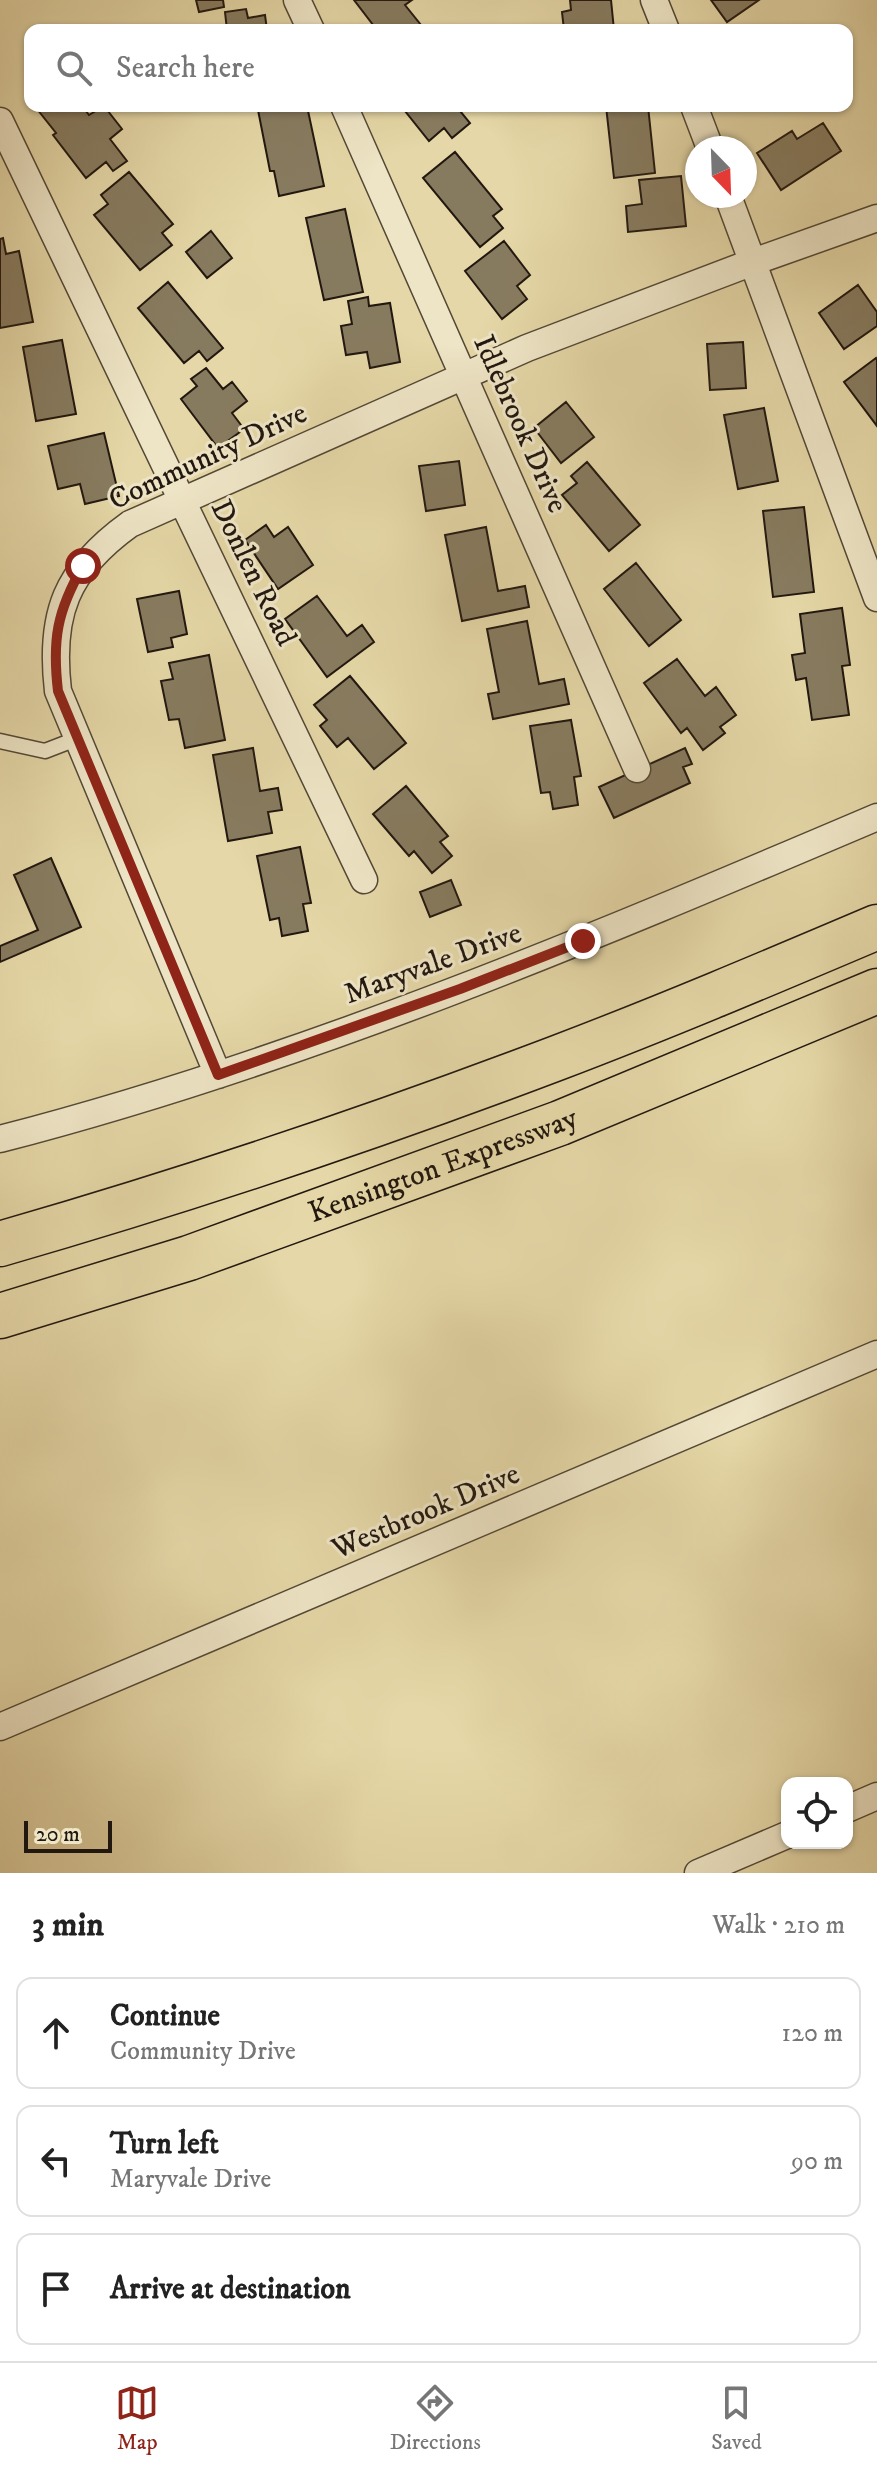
<!DOCTYPE html>
<meta charset="utf-8">
<style>
:root{--surface:#fff;--page:#f2f2f2;--text:#222;--muted:#767676;--line:#e0e0e0;--accent:#8f2418}
body{margin:0;font-family:"IM FELL DW Pica",serif;background:var(--page);color:var(--text)}
.controls{position:absolute;right:24px;bottom:24px;display:grid;overflow:hidden;border-radius:16px;box-shadow:0 2px 6px #0004}
.controls button{width:72px;height:72px;display:grid;place-items:center;padding:0;border:0;border-bottom:2px solid var(--line);background:var(--surface);color:var(--text);font:40px sans-serif}
.compass{position:absolute;left:685px;top:136px;width:72px;height:72px;border-radius:50%;background:var(--surface);box-shadow:0 2px 6px #0004;rotate:157deg}
.scale{position:absolute;left:24px;bottom:20px;width:88px;box-sizing:border-box;padding-left:8px;border:4px solid #221810;border-top:0;font-size:22px;line-height:28px;white-space:nowrap;color:#221810;-webkit-text-stroke:6px #eee5c6;paint-order:stroke}
.stop{position:absolute;width:24px;height:24px;margin:-18px;border:6px solid #8f2418;border-radius:50%;background:#fff}
.stop.end{background:#8f2418;border-color:#fff;box-shadow:0 2px 8px #0008}
.list{margin:0;padding:0;list-style:none}
h2{display:flex;justify-content:space-between;align-items:center;height:104px;margin:0;padding:0 32px;font-size:34px}
h2 small{font-size:26px;font-weight:400;color:var(--muted)}
.list li{display:grid;grid-template-columns:52px 1fr auto;gap:24px;align-items:center;box-sizing:border-box;height:112px;margin:0 16px 16px;padding:0 16px;border:2px solid var(--line);border-radius:16px}
.list b{display:block;font-size:30px;white-space:nowrap}
.list p{margin:0;font-size:26px;white-space:nowrap;color:var(--muted)}
.list em{font-size:26px;font-style:normal;color:var(--muted)}
.icon{flex:none;width:44px;height:44px;fill:none;stroke:currentColor;stroke-width:2;stroke-linecap:round;stroke-linejoin:round}
.map{position:relative;flex:none;width:877px;height:1873px;overflow:hidden}
.search{position:absolute;background:var(--surface);box-shadow:0 2px 6px #0004;left:24px;right:24px;top:24px;height:88px;display:flex;align-items:center;gap:20px;box-sizing:border-box;padding:0 28px;border-radius:16px;color:var(--muted);font-size:30px}
.sheet{height:488px;background:var(--surface)}
nav{display:flex;justify-content:space-around;align-items:center;box-sizing:border-box;height:112px;border-top:2px solid var(--line);background:var(--surface);font-size:22px;color:var(--muted)}
nav a{display:grid;justify-items:center;gap:4px}
nav .on{color:var(--accent)}
.map>svg:first-child{display:block}
.building{fill:#877b5f;stroke:#221810;stroke-width:2}
.lines{fill:none;stroke-linecap:round;stroke-linejoin:round}
.service-casing{stroke:#534836;stroke-width:17}
.minor-casing{stroke:#534836;stroke-width:29}
.motorway-casing{stroke:#221810;stroke-width:47}
.service{stroke:#eee5c6;stroke-width:14}
.minor{stroke:#eee5c6;stroke-width:26}
.motorway{stroke:#e5d7a7;stroke-width:44}
.route{stroke:#8f2418;stroke-width:10}
.labels{text-anchor:middle;dominant-baseline:central;stroke-width:6;stroke-linejoin:round;paint-order:stroke}
.street-label{font-size:30px;fill:#221810;stroke:#eee5c6}
</style>
<div class="map">
<svg width="877" height="1873" viewBox="0 0 877 1873">
<rect width="100%" height="100%" fill="#e5d7a7"/>
<filter id="stains"><feTurbulence type="fractalNoise" baseFrequency=".0025" numOctaves="4"/><feColorMatrix values="0 0 0 0 .2 0 0 0 0 .09 0 0 0 0 .02 0 0 0 .5 -.17"/></filter>
<radialGradient id="worn" r=".72"><stop offset=".6" stop-color="#630" stop-opacity="0"/><stop offset="1" stop-color="#630" stop-opacity=".3"/></radialGradient>
<path class="building" d="M196,0H223L224,7L199,12Z
M354,0H412L405,5L425,30H377Z
M570,0H611L614,30H564L562,12L571,10Z
M711,0H759L727,22Z
M246,9L248,18L265,15L267,30H227L225,12Z
M41,106H82L89,115L104,106L122,129L110,139L127,161L113,171L106,162L86,178L53,135L56,133L37,109Z
M277,106H307L324,186L279,196L274,171H270L258,110Z
M401,106H456L470,123L452,138L444,128L429,141Z
M606,106H648L655,173L614,178Z
M823,123L841,151L781,190L757,153L792,131L797,139Z
M455,152L502,209L493,216L503,228L480,247L423,178Z
M129,172L173,224L162,233L172,245L140,270L94,215L108,204L101,195Z
M681,176L686,226L628,232L626,206L642,204L639,180Z
M345,209L363,292L324,300L306,218Z
M211,231L232,258L207,278L186,252Z
M3,238L6,254L19,251L33,322L0,328V239Z
M504,241L530,275L517,286L527,299L502,319L465,271Z
M168,282L223,348L207,361L199,351L184,363L138,308Z
M858,285L877,312V326L844,349L819,313Z
M368,297L369,306L390,303L400,362L370,368L367,352L346,355L341,326L352,324L348,301Z
M62,340L76,414L36,421L23,347Z
M743,342L746,388L710,390L707,344Z
M876,358L877,360V426L844,382Z
M206,368L223,389L232,382L247,401L232,413L244,429L218,448L181,399L197,386L191,379Z
M566,402L594,437L561,463L534,428Z
M764,408L778,481L738,489L724,415Z
M104,433L119,496L85,504L80,484L58,489L48,446Z
M459,461L465,505L426,511L419,466Z
M587,462L640,525L609,551L562,495L577,483L571,476Z
M804,507L814,592L773,597L763,511Z
M266,525L274,537L288,527L313,565L278,589L245,540Z
M486,527L498,591L525,586L529,607L462,621L445,535Z
M636,563L681,620L649,646L604,589Z
M179,591L187,634L171,638L173,647L148,652L137,599Z
M317,596L347,636L362,625L374,642L327,677L285,619Z
M842,608L850,665L842,666L849,715L812,720L806,678L796,680L792,655L805,653L800,614Z
M527,621L539,684L564,679L569,704L493,719L488,694L499,692L487,629Z
M209,655L225,740L185,748L179,719L169,720L161,681L173,679L169,663Z
M677,659L705,696L716,687L736,715L720,727L725,733L703,750L687,728L681,733L644,683Z
M350,676L406,743L374,769L348,738L337,747L320,726L327,720L314,705Z
M571,720L581,776L574,777L578,805L553,809L550,792L541,793L530,726Z
M253,748L260,791L278,788L282,810L268,812L272,833L228,841L213,755Z
M685,748L692,764L683,767L690,783L614,818L599,787Z
M406,786L448,836L440,842L452,856L432,873L414,851L409,856L373,814Z
M300,847L311,903L303,904L308,931L282,936L279,918L270,920L257,856Z
M51,858L81,927L0,962V946L38,930L14,875Z
M451,880L461,905L430,917L420,892Z"/>
<g class="lines">
<defs>
<path id="service" d="M0,741L45,751L76,739"/>
<path id="minor" d="M297,0L311,30
M654,0L666,30
M344,106L637,769
M694,106L710,148
M0,121L364,880
M728,196L877,598
M218,1075L58,691C49,614 66,570 130,524L527,348L753,262L877,218
M0,1139C302,1061 590,939 877,817
M0,1727L877,1354
M847,1809L877,1796
M698,1873L787,1835"/>
<g id="motorway">
<path d="M0,1244C188,1190 375,1127 557,1058C665,1017 771,972 877,927"/>
<path id="s1" d="M0,1316L189,1258L560,1123L877,991"/>
</g>
</defs>
<use href="#service" class="service-casing"/>
<use href="#minor" class="minor-casing"/>
<use href="#motorway" class="motorway-casing"/>
<use href="#service" class="service"/>
<use href="#minor" class="minor"/>
<use href="#motorway" class="motorway"/>
</g>
<g class="lines">
<path class="route" d="M83,566C57,611 52,640 58,691L218,1075L460,989L583,941"/>
</g>
<g class="labels">
<g class="street-label">
<text transform="translate(520 424) rotate(66)">Idlebrook Drive</text>
<text transform="translate(208 457) rotate(-25)">Community Drive</text>
<text transform="translate(253 573) rotate(64)">Donlen Road</text>
<text transform="translate(433 964) rotate(-20)">Maryvale Drive</text>
<text stroke="none"><textPath href="#s1" startOffset="468">Kensington Expressway</textPath></text>
<text transform="translate(426 1512) rotate(-23)">Westbrook Drive</text>
</g>
</g>
<rect width="100%" height="100%" filter="url(#stains)"/>
<rect width="100%" height="100%" fill="url(#worn)"/>
</svg>
<div class="controls">
<button><svg class="icon" aria-label="locate" viewBox="0 0 24 24"><circle cx="12" cy="12" r="6"/><path d="M12 2v4M12 18v4M2 12h4M18 12h4"/></svg></button>
</div>
<svg class="compass" viewBox="-18 -18 36 36"><path d="M0-13l5 13h-10z" fill="#e53935"/><path d="M0 13l5-13h-10z" fill="#767676"/></svg>
<div class="scale">20 m</div>
<div class="stop" style="left:83px;top:566px"></div>
<div class="stop end" style="left:583px;top:941px"></div>
<div class="search"><svg class="icon" aria-label="search" viewBox="0 0 24 24"><circle cx="10" cy="10" r="6"/><path d="M15 15l6 6"/></svg>Search here</div>
</div>
<section class="sheet">
<h2>3 min<small>Walk · 210 m</small></h2>
<ul class="list">
<li><svg class="icon" aria-label="ahead" viewBox="0 0 24 24"><path d="M12 20V5M6 11l6-6 6 6"/></svg><div><b>Continue</b><p>Community Drive</p></div><em>120 m</em></li>
<li><svg class="icon" aria-label="left" viewBox="0 0 24 24"><path d="M17 20v-9H6M10 6l-5 5 5 5"/></svg><div><b>Turn left</b><p>Maryvale Drive</p></div><em>90 m</em></li>
<li><svg class="icon" aria-label="arrive" viewBox="0 0 24 24"><path d="M6 21V4h12l-3 4 3 4H6"/></svg><div><b>Arrive at destination</b></div></li>
</ul>
</section>
<nav>
<a class="on"><svg class="icon" aria-label="map" viewBox="0 0 24 24"><path d="M3 6l6-2 6 2 6-2v14l-6 2-6-2-6 2zM9 4v14M15 6v14"/></svg>Map</a>
<a><svg class="icon" aria-label="directions" viewBox="0 0 24 24"><path d="M12 3l9 9-9 9-9-9zM9 14v-3h6M13 9l2 2-2 2"/></svg>Directions</a>
<a><svg class="icon" aria-label="saved" viewBox="0 0 24 24"><path d="M7 4h10v16l-5-4-5 4z"/></svg>Saved</a>
</nav>
